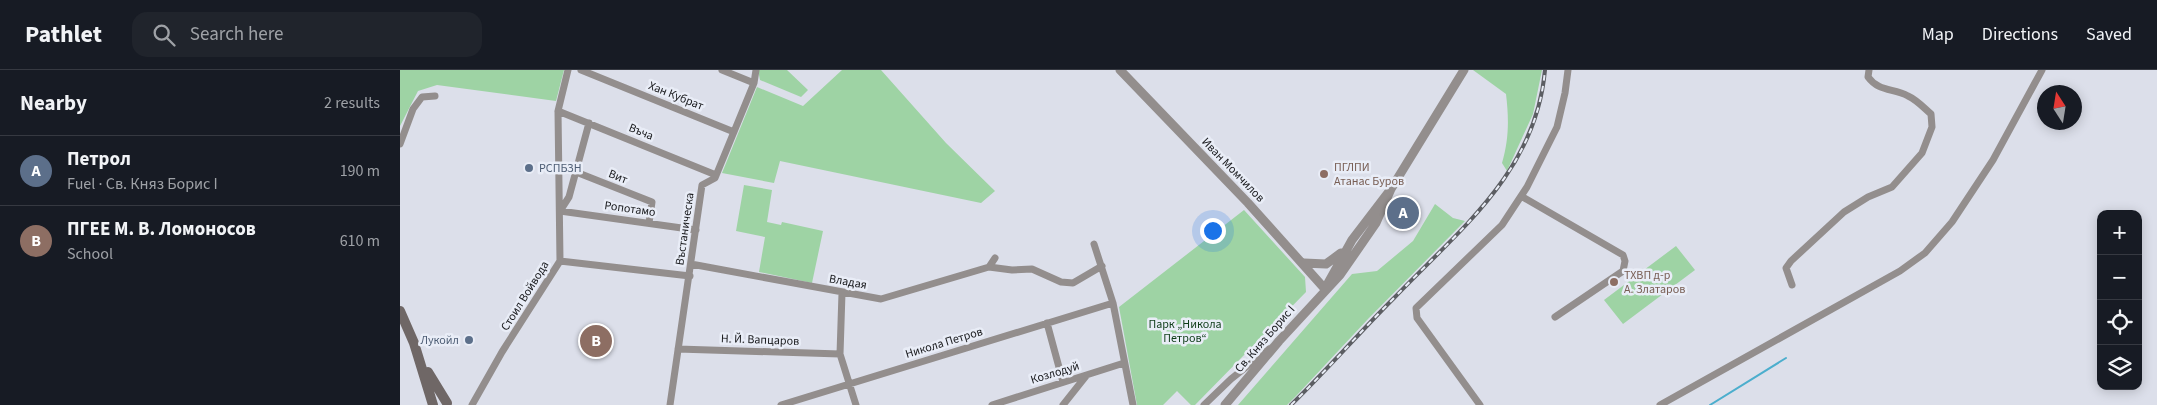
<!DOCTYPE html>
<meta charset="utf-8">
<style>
:root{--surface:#171b24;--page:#20242c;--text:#f1f3f6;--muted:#9ea1a6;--line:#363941;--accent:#0b8043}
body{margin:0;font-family:"Source Sans 3",sans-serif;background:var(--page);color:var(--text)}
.controls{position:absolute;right:15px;bottom:15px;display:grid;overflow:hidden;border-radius:10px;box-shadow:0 2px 12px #0003}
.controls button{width:45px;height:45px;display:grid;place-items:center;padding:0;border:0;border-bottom:1px solid var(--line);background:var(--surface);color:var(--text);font:25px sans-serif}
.compass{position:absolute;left:1637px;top:15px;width:45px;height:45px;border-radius:50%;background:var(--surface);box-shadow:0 2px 12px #0003;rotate:348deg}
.you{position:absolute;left:812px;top:160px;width:18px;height:18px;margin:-12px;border:4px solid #fff;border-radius:50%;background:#1a73e8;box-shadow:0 0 0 8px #1a73e833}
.badge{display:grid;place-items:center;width:32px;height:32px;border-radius:50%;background:var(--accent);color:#fff;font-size:16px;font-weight:700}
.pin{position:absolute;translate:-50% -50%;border:2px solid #fff;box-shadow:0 1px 5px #0006}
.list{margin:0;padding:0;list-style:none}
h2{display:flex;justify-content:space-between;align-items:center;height:65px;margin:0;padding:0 20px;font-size:21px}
h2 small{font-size:16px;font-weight:400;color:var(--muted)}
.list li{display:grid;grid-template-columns:32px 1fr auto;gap:15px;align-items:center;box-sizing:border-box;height:70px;padding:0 20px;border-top:1px solid var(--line)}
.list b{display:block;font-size:19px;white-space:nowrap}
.list p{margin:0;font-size:16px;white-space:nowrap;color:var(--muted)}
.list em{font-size:16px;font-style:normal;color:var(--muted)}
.icon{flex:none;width:28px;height:28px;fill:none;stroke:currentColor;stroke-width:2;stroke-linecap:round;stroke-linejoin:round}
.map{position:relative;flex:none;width:1757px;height:335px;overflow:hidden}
header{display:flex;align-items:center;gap:30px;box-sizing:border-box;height:70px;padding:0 25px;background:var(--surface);border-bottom:1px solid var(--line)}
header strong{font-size:24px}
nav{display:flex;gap:28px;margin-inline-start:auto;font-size:18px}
.search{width:350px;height:45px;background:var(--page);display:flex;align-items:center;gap:12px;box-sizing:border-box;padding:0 18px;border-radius:15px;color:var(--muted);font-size:19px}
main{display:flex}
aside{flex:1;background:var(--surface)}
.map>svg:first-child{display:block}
.green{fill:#9ed3a4}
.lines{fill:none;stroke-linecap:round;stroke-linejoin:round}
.stream{stroke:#4caecd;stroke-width:2}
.minor{stroke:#938e8d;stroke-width:7}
.tertiary{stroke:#938e8d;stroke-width:9}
.secondary{stroke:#6f6766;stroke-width:10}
.rail-casing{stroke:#5c5e63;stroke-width:4}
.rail{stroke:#e9edf7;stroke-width:2;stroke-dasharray:5.5;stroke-linecap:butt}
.service-dot{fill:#5c6f8a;stroke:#e9edf7;stroke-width:2}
.education-dot{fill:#8d6e63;stroke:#e9edf7;stroke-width:2}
.labels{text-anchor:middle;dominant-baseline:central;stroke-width:5;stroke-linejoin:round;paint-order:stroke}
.street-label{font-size:12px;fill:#18191c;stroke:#e9edf7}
.education-label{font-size:12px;fill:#785e54;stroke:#e9edf7;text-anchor:start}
.service-label{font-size:12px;fill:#4e5e75;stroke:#e9edf7;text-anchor:start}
.park-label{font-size:12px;fill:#0f3d19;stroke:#e9edf7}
</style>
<header>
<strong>Pathlet</strong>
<div class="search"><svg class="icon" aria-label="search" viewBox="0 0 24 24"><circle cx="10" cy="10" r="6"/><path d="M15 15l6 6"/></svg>Search here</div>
<nav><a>Map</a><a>Directions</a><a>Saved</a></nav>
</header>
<main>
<aside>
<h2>Nearby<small>2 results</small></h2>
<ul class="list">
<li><span class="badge" style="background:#5c6f8a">A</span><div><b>Петрол</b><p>Fuel · Св. Княз Борис I</p></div><em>190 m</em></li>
<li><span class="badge" style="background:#8d6e63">B</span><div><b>ПГЕЕ М. В. Ломоносов</b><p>School</p></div><em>610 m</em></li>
</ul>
</aside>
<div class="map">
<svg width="1757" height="335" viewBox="0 0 1757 335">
<rect width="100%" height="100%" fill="#dcdfea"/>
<path class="green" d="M0,0H164L156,31L37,15L18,21L0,56Z
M358,0H387L408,20L401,27L360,10Z
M442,0H481L546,73L595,121L581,133L380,91L374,113L322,103L357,17L403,36Z
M1073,0H1142L1133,44L1107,101L1102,93C1109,69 1109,49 1106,24Z
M344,115L372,120L367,152L381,155L382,152L423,161L412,213L359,202L365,167L336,161Z
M1035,134L1053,148L1065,151L968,249L897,325L887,335H838L952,204L977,201L1013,171Z
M844,140L905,207L906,222L795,335H791L777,321L763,335H737L719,237Z
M1276,176L1295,200L1223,254L1204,230Z"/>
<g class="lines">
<path class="stream" d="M1310,335L1386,288"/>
<path class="minor" d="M181,0L334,62
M322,0L354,13
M158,41L316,105
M189,53L169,127L160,141L296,160
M0,74L13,39L22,27L35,26
M176,102L252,132L249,153
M1121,126L1223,185L1225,191L1223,201L1155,247
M694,174L713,233L733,335
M160,191L290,206
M291,194L481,229L589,197L595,188
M589,197L612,200L632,199L661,212L673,213L702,196
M1392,215L1386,198L1391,191L1444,142L1468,127L1492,117L1522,83L1532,57L1531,44C1524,38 1517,30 1508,26C1493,18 1479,22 1468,7L1469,0
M442,223L440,284L456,335
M647,253L663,312
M278,279L440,284
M72,335L102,282L160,191L158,41L168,0
M270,335L302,115L315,108L354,13L356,0
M381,335L713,233
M592,335L724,293
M663,335L686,306
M804,335L831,309L869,279
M1080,335L1017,248L1016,238L1102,155L1127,117L1157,57L1165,23L1168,0
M1260,335L1500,201L1525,183L1552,152L1593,90L1642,0"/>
<path class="tertiary" d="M720,0L848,133L925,219
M904,193L926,194L941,183
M927,215L952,170L991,119L1064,0
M825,335L879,271L940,205L976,153L991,119"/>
<path class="secondary" d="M0,241L14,273L33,335
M28,302L47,333"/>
<defs>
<path id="rail" d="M891,335C927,300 959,263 994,228C1059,160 1136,102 1145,0"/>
</defs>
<use href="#rail" class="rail-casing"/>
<use href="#rail" class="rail"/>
</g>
<g class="service-dot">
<circle cx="129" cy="98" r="5"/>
<circle cx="69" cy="270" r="5"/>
</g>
<g class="education-dot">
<circle cx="924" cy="104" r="5"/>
<circle cx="1214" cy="212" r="5"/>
</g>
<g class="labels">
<g class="street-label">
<text transform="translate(276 26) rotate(22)">Хан Кубрат</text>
<text transform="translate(241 62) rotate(22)">Въча</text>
<text transform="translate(833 100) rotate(46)">Иван Момчилов</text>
<text transform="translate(218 107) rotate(22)">Вит</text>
<text transform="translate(230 139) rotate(8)">Ропотамо</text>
<text transform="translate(285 159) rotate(-82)">Въстаническа</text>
<text transform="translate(448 212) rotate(10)">Владая</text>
<text transform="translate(125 226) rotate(-58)">Стоил Войвода</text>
<text transform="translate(865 269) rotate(-49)">Св. Княз Борис I</text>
<text transform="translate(360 270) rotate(2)">Н. Й. Вапцаров</text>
<text transform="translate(544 273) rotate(-17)">Никола Петров</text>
<text transform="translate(655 303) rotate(-17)">Козлодуй</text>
</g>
<g class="education-label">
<text x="934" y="97">ПГЛПИ<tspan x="934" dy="14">Атанас Буров</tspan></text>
<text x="1224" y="205">ТХВП д-р<tspan x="1224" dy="14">А. Златаров</tspan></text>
</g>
<g class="service-label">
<text x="139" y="98">РСПБЗН</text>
<text x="59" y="270" text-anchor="end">Лукойл</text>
</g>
<g class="park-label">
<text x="785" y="254">Парк „Никола<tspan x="785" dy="14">Петров“</tspan></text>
</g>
</g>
</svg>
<div class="controls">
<button>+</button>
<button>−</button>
<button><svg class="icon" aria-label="locate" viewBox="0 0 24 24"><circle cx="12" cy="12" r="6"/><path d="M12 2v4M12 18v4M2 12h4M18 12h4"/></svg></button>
<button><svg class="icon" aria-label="layers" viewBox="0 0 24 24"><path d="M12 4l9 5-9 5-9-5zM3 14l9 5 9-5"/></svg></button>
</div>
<svg class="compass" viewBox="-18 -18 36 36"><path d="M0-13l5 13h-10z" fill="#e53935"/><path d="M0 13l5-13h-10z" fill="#9ea1a6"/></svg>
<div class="you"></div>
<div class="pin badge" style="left:1003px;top:143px;background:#5c6f8a">A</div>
<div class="pin badge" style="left:196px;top:271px;background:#8d6e63">B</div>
</div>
</main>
